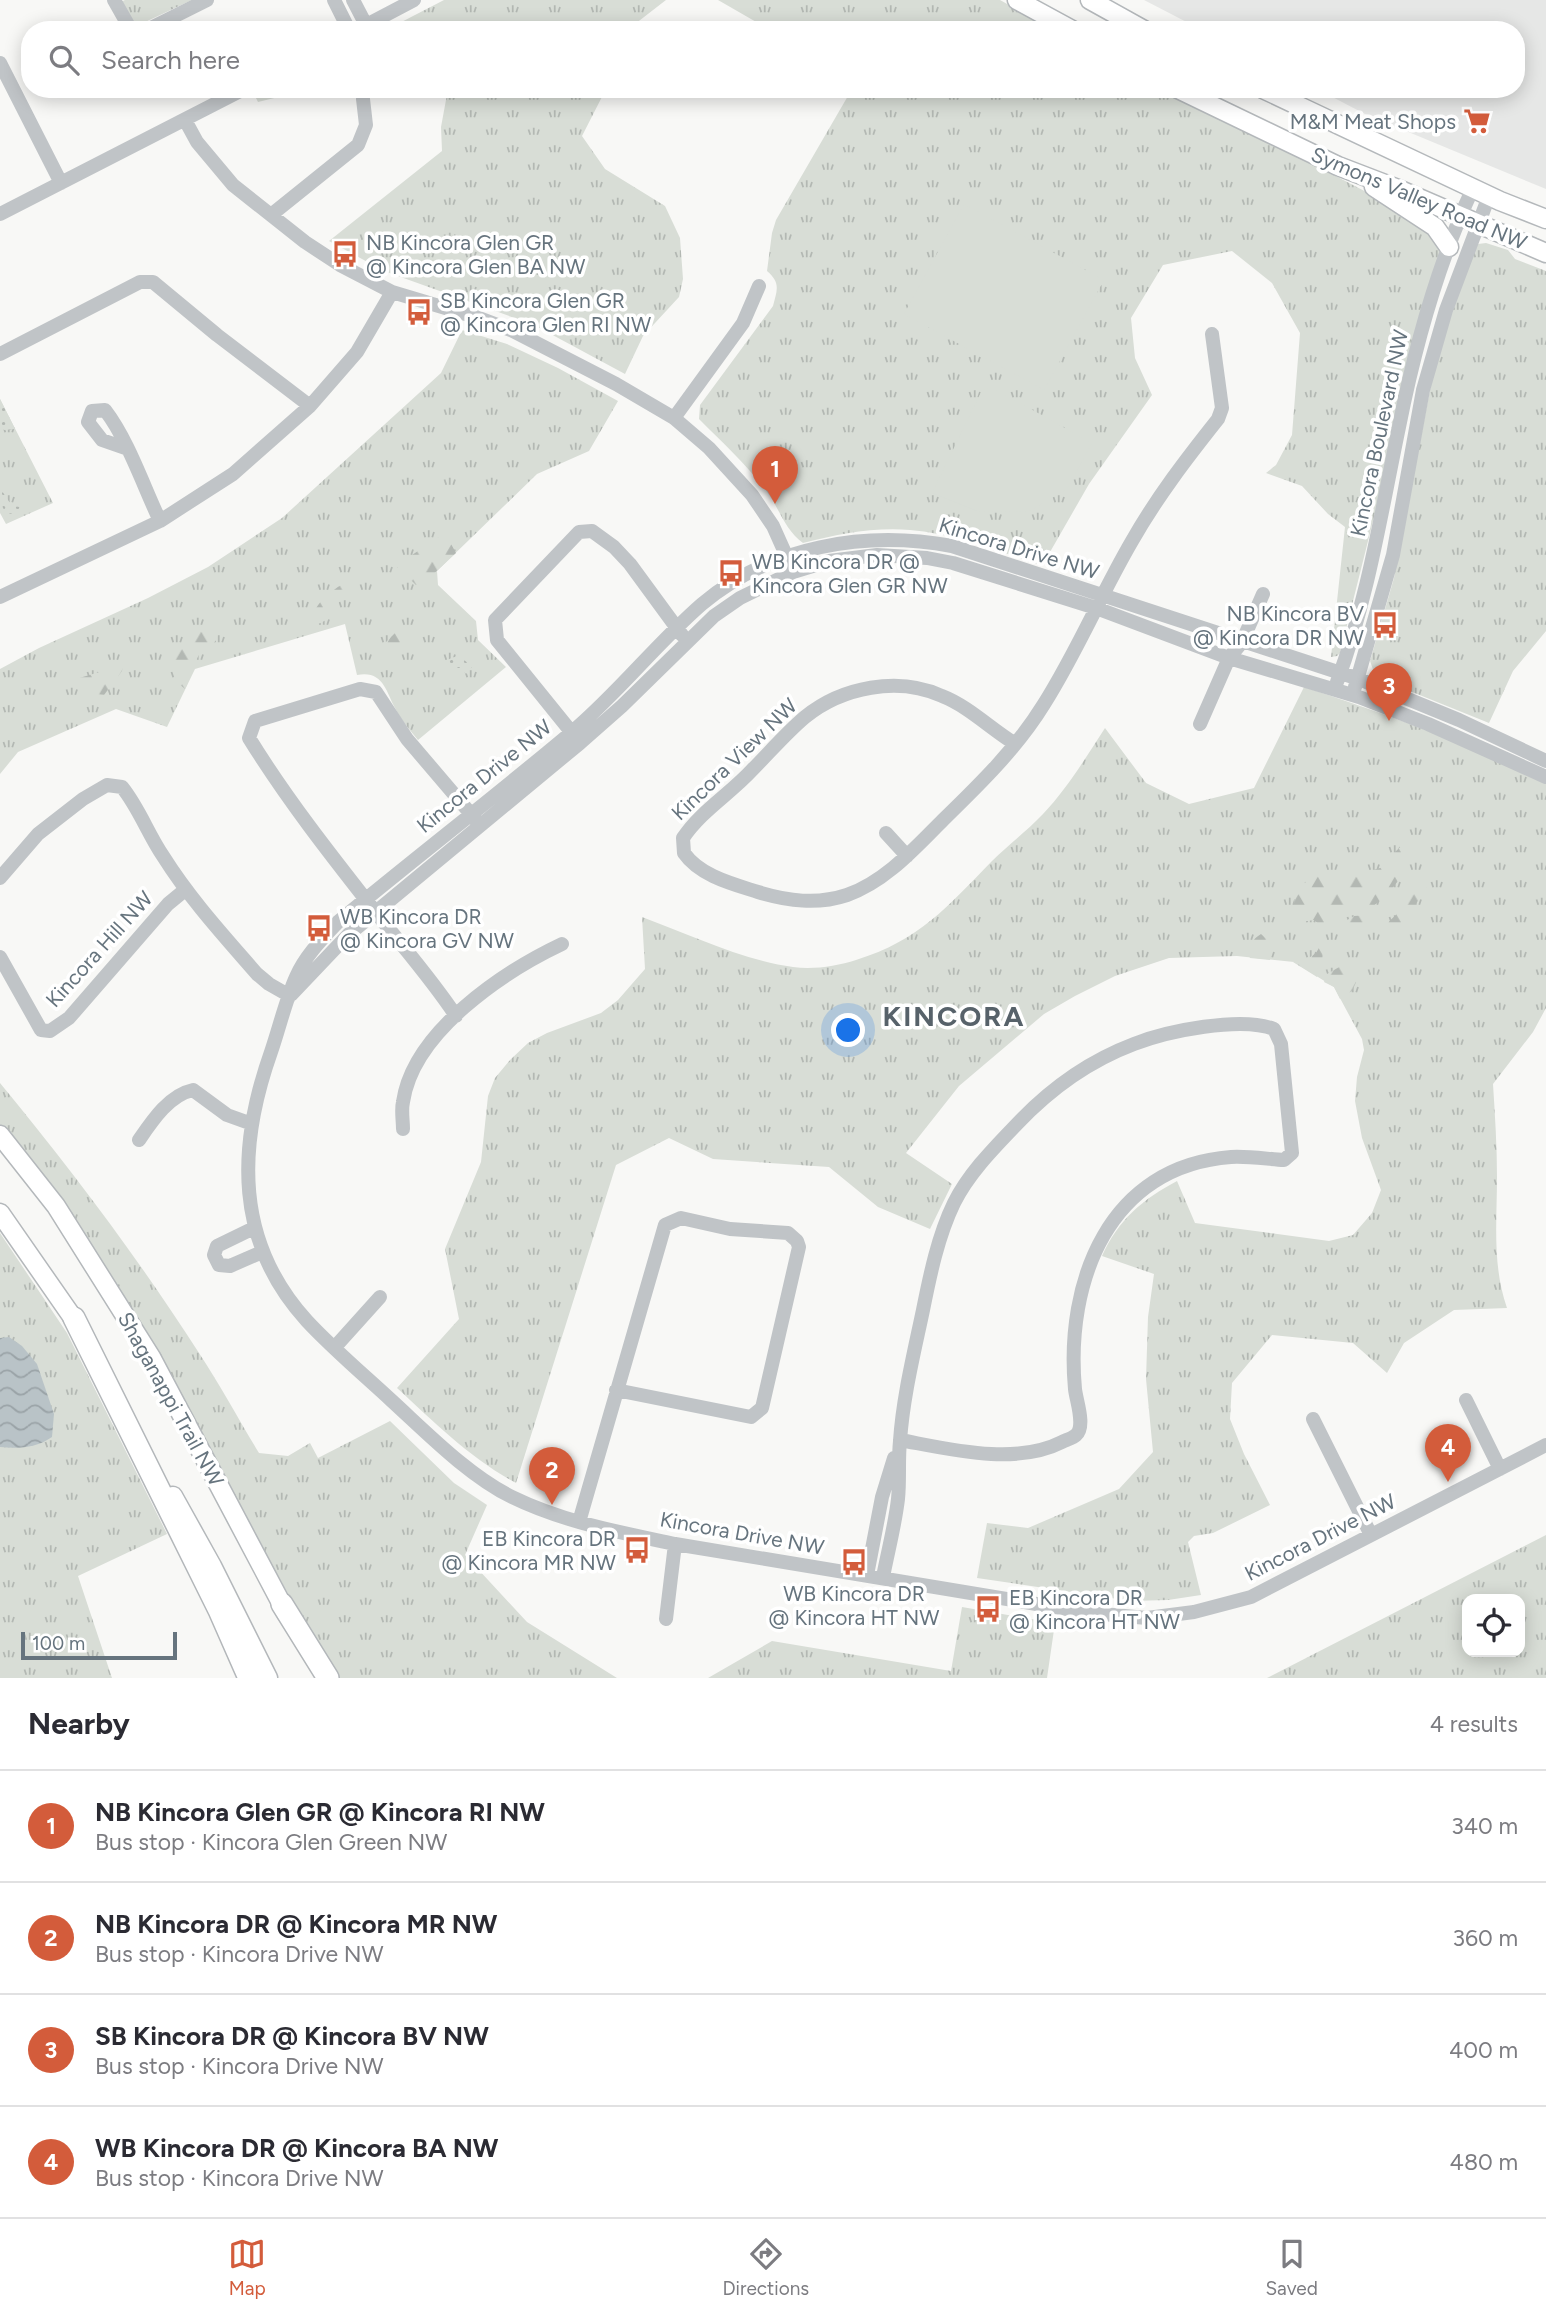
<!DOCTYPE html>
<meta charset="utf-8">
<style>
:root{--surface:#fff;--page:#f7f7f7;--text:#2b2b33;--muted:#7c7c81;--line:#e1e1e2;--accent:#d35c3b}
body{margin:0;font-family:Figtree,sans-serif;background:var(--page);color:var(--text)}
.controls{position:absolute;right:21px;bottom:21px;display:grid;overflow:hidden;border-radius:14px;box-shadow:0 4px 18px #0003}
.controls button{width:63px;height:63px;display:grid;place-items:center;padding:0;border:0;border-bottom:2px solid var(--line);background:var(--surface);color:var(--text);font:35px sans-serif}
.scale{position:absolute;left:21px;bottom:18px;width:156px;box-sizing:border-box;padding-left:7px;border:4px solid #66747e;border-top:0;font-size:19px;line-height:24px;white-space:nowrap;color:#66747e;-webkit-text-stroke:5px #fff;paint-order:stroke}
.you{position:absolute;left:849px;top:1031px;width:24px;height:24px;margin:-18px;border:5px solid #fff;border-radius:50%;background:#1a73e8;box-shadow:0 0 0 10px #1a73e833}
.badge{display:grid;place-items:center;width:46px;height:46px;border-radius:50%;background:var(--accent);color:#fff;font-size:23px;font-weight:700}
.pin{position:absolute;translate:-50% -58px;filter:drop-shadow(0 2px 4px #0008)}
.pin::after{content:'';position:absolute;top:37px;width:24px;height:21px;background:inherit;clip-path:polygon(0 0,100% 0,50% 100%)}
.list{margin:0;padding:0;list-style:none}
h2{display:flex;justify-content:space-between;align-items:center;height:91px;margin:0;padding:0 28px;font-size:30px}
h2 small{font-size:23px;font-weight:400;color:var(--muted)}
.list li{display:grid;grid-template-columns:46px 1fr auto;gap:21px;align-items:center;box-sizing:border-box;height:112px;padding:0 28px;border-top:2px solid var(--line)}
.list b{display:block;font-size:26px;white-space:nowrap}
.list p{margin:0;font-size:23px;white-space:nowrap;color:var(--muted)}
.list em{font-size:23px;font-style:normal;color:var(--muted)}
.icon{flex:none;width:38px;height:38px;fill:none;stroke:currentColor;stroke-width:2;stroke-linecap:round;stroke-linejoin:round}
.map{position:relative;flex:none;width:1546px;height:1678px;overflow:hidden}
.search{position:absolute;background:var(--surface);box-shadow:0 4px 18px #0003;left:21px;right:21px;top:21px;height:77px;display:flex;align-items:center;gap:18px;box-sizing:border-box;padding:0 24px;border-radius:28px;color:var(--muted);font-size:26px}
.sheet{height:539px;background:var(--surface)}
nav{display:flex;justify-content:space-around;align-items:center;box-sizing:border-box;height:98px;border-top:2px solid var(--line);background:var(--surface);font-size:19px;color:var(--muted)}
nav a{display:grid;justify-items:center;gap:4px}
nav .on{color:var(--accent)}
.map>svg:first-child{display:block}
.built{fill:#e6e7e6}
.grass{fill:url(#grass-tufts);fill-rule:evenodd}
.forest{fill:url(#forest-firs)}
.garden{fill:url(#garden-dots)}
.pitch{fill:#d8ddd6}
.water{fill:url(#water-waves)}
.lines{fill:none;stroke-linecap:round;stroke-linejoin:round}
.major-casing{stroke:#b4b8bb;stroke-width:21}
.highway-casing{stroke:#b3b7ba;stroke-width:24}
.minor{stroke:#c0c4c7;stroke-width:14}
.major{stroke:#fff;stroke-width:18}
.highway{stroke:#fff;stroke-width:21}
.labels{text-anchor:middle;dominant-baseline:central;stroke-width:7;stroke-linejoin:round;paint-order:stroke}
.poi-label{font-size:21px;fill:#66747e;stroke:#fff;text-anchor:start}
.street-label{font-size:21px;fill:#66747e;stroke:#fff}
.district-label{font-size:28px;font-weight:bold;letter-spacing:2px;fill:#57626a;stroke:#fff}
</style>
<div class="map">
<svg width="1546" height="1678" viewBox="0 0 1546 1678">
<defs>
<pattern id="grass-tufts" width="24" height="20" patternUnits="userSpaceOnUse" patternTransform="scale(1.75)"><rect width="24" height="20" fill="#d8ddd6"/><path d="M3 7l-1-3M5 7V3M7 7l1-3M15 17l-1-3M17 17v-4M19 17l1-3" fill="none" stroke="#b3b8b3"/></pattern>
<pattern id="forest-firs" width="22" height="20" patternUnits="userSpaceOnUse" patternTransform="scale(1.75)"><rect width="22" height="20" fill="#d8ddd6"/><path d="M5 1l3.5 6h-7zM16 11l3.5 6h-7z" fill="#b3b8b3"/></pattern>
<pattern id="garden-dots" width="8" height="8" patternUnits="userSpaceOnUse" patternTransform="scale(1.75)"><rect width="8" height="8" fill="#d8ddd6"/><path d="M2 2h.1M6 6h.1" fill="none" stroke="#b3b8b3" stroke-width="1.8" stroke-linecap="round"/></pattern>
<pattern id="water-waves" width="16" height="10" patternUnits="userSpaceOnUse" patternTransform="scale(1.75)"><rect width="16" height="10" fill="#b9c3c7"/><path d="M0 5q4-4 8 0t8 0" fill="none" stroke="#9aa3a7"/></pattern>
</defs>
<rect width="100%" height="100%" fill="#f8f8f6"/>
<path class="built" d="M1144,0H1546V189L1365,114L1317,89H1516V30H1202Z"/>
<path class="grass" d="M125,0H192L141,24L130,20L120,2Z
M444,0H666L635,24L633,30H386Z
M718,0H1000L1054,30H770Z
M268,89H311L258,102L255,96Z
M448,89H606L582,136L605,169L665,206L680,238L683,279L679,297L643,336L625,374L534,325L384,271L329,241L442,151L441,127Z
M852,89H1155L1311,163L1393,206L1426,227L1440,248L1439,257L1340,653L1337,656L1331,657L1345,527L1328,514L1302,486L1266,473L1276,465L1292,435L1300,333L1272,283L1232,251L1163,265L1131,318L1135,358L1152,395L1089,484L1042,566C999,551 956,534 910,530C874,527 838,534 803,543C786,531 779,509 768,493C748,466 723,443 699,419L700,405L773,306C777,290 781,283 767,271L772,233L776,220Z
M1486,243L1508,250L1515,259L1546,271V631L1513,671L1489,723L1380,679L1375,675L1370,661L1394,578L1436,358L1469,253L1478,244Z
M462,330L507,344L558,368L618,401L589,451L537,474L437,571L438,585L476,621L478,640L506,667L418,740C410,730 401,720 395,708C386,691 383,670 357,675L345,624L195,669L167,727L116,709L18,752L0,774V669L39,648L148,598L208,567L282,518L441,373Z
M0,399L53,503L6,524L0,513Z
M1304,687C1387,714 1469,744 1546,784V1008L1533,1032L1493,1084C1495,1116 1497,1146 1497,1177C1497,1222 1492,1265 1507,1308L1454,1310L1404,1343L1387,1373L1353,1343L1272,1335L1232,1383L1230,1419L1244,1454L1270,1505L1213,1533L1194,1536L1188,1542L1201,1595L1168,1600L1131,1601L977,1578L987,1523L1028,1528L1119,1489L1153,1452L1146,1379L1148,1317L1154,1274L1102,1256C1118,1220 1143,1199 1177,1181L1195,1223L1329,1241L1353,1235L1372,1213L1381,1190L1362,1138L1355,1101L1357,1077L1364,1050L1362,1039L1334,987L1294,962L1237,956L1169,958L1115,976L1075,996L1044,1014L959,1086L906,1153L952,1184L930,1229L878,1207L829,1167L713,1159L669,1138L616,1165L516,1483C471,1459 434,1422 397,1388L459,1319L445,1249L481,1162L488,1096L495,1078L510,1060L528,1043L547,1033L601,1013L618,1000L645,969L642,917C688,934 745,961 793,967C813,970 837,966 856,960C920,940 947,907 992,861C1008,845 1027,831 1043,814C1067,789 1086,757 1105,728L1146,783L1189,804L1254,788Z
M0,1083C71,1169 138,1258 199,1353C220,1385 239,1420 259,1453L288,1456L310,1443L318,1458L390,1421L454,1483L487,1505L465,1555L527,1622L617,1678H330L295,1606L234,1498L141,1324L86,1242L0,1128Z
M0,1233L67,1333L167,1534L78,1576L112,1678H0Z
M1546,1535V1678H1267ZM1467,1599H1520V1652H1467Z
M962,1607L1055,1623L1047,1678H708L772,1641L951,1671Z"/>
<path class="forest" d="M439,537L448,538L456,553L426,581L416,585L409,578L410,566L397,568V565Z
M351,579L352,582C349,587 344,590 342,595C336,609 329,624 312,625C311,603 334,589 351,579Z
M209,626H216C221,645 211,642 201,652C197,655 189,682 185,689L178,683L168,661L183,642Z
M397,631L406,632L401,637L397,655L384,653L382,646Z
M123,665L122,671L104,695C93,694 82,692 75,684L76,679Z
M1412,836L1417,838C1411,865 1390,902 1362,911C1358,912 1354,911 1351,911C1341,914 1330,921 1320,925L1314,920L1300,922L1291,918L1295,898L1309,877L1353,871L1363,873L1387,866L1395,852Z
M1420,881L1427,887C1416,901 1410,918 1399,933L1385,931L1382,928L1399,912Z
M1398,889L1405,896C1388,920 1373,932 1343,932L1342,923L1354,916L1370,915L1374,908H1381L1392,893Z
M1261,934C1270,941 1271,949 1270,960L1250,958C1245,947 1252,940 1261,934Z
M1320,946L1323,948L1322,965L1317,977L1293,962L1300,959L1306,960L1316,953Z
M1341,966L1360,974L1352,991L1340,999L1334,987L1324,982L1327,974Z"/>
<path class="garden" d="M0,399L15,429L4,430L1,428Z
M2,491L12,506L20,507L18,513L7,514C1,507 0,499 2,491Z
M454,657L462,658L472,667L466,674L461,668H448L447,660Z"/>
<path class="pitch" d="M964,204L1104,280L1044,390L904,314Z
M991,387L1092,443L1067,489L1028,512L977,511L932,493L982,390Z"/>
<path class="water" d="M9,1337L22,1346L37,1364L54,1414L52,1437C36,1448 19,1449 0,1447V1338Z"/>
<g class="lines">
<defs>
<path id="major" d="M1017,0L1072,30
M1090,0L1144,30
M1178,89L1338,166L1398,189L1546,253
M1263,89L1500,201L1546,219
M1374,187L1435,227L1449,247
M0,1135L56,1206L151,1357L287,1614
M0,1213L80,1328
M173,1496L212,1566L268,1678"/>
<path id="highway" d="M74,1318L219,1610L249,1678
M282,1604L328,1678"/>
</defs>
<use href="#major" class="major-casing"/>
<use href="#highway" class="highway-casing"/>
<path class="minor" d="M114,0L131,30
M334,0L349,30
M353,0L366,25
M147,30L207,0
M357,30L414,0
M0,63L61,183
M185,120L197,142L233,185L305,242L340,265L392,292L479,318L513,331L616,384L674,418L709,448L752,495L773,526L790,564
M0,214L244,89
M271,215L358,145L366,125L363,99
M0,354L140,282H153L217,335L310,406
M674,418L743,323L759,286
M125,448L102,440L88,422L92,411L105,410C128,440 143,485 160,521
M0,597L160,521L233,474L310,406L357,352L392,292
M1337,682C1368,599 1381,513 1399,427C1415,346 1438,263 1473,188
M1355,687L1393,555L1423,390L1446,310L1489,196
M1200,724L1229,658L1242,642L1263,594
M577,739L497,640L495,620L579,532L592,531L614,547L630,564L682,635
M1014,743C991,729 968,706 942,696C898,676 842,687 805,717C786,733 769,753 752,770C730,794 701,811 683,838L684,853C700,876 733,884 758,892C788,901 817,905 847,895C885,882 915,848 943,820C979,785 1017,748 1044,704C1077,652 1101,594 1132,541C1157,497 1187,458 1218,419L1222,408L1212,334
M1546,761L1459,720L1359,679L952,546C865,530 771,546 702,604C656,644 619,692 573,731C496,796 415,858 338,922C322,939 305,956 296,977C286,999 279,1029 271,1052C237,1148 235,1242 307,1321C333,1349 364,1375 392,1401C427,1433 469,1476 512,1497C563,1522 619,1532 675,1544L1091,1613L1147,1618L1194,1612L1251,1597L1546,1445
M886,833L907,856
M0,878L38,834L83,799L107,785L122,787C139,808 148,834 163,856C190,899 224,936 257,974L269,984L290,996
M0,957L41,1030L50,1031L69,1018L168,904L185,890
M291,995L348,935L580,743L622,706L714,616L740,598L793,572L829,561L877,555L927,558L953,563L1096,608L1229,658L1359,697L1428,724L1546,777
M456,1016C431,978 402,946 374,910C330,854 286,798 249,738L255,721L360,689L376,692L407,739L476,820
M403,1129C403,1120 401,1110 403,1102C413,1032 503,972 562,944
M139,1140C152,1121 169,1095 193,1090L227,1115L252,1124
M254,1228L217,1246L214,1255L219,1265L230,1266L262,1252
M335,1347L380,1297
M1466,1400L1500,1469
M1313,1419L1371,1535
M579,1522L665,1225L681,1218L730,1229L788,1233L797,1241L799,1247L762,1408L751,1417L616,1390
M867,1575L882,1497L894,1458
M883,1577C888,1551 895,1525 898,1499C900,1480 898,1460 900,1441C903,1397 914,1353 923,1310C930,1275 938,1236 954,1203C969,1173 994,1148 1017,1124C1050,1089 1089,1061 1134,1044C1167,1031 1241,1016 1274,1029L1281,1044L1292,1153L1284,1160C1267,1159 1248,1156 1231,1157C1109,1166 1065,1281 1075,1389C1076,1400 1086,1426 1076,1435C1073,1438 1066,1440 1062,1442C1015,1466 949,1449 900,1440
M666,1619L675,1544"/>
<use href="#major" class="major"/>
<use href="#highway" class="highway"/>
</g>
<defs>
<symbol id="supermarket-bare" viewBox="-9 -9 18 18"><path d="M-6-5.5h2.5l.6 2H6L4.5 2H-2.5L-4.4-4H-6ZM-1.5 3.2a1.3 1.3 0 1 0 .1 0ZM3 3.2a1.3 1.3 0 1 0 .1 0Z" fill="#d35c3b" stroke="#fff" stroke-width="2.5" paint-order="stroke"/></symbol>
<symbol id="bus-bare" viewBox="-9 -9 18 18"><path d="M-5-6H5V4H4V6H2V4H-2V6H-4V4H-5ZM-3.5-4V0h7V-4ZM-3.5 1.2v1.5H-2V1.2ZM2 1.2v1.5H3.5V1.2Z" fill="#d35c3b" stroke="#fff" stroke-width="2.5" paint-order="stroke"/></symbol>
</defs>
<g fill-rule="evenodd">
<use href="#supermarket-bare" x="1458" y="102" width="38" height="38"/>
<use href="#bus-bare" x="326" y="235" width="38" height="38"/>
<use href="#bus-bare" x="400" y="293" width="38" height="38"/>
<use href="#bus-bare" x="712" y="554" width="38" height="38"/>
<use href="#bus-bare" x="1366" y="606" width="38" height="38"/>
<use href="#bus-bare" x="300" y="909" width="38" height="38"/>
<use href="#bus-bare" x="618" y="1531" width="38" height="38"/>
<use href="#bus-bare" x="835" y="1543" width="38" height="38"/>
<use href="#bus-bare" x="969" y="1590" width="38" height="38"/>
</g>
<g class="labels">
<g class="poi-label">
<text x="1456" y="121" text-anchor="end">M&amp;M Meat Shops</text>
<text x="366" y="242">NB Kincora Glen GR<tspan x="366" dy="24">@ Kincora Glen BA NW</tspan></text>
<text x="440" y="300">SB Kincora Glen GR<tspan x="440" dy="24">@ Kincora Glen RI NW</tspan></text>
<text x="752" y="561">WB Kincora DR @<tspan x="752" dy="24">Kincora Glen GR NW</tspan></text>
<text x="1364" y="613" text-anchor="end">NB Kincora BV<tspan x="1364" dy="24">@ Kincora DR NW</tspan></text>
<text x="340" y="916">WB Kincora DR<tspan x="340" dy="24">@ Kincora GV NW</tspan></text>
<text x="616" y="1538" text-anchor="end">EB Kincora DR<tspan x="616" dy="24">@ Kincora MR NW</tspan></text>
<text x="854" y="1593" text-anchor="middle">WB Kincora DR<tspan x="854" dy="24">@ Kincora HT NW</tspan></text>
<text x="1009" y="1597">EB Kincora DR<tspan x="1009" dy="24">@ Kincora HT NW</tspan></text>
</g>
<g class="street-label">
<text transform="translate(1419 198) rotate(23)">Symons Valley Road NW</text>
<text transform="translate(1379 433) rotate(-78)">Kincora Boulevard NW</text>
<text transform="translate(1019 548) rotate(17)">Kincora Drive NW</text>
<text transform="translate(734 759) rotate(-44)">Kincora View NW</text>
<text transform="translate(484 776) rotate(-39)">Kincora Drive NW</text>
<text transform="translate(99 949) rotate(-48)">Kincora Hill NW</text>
<text transform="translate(171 1399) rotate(61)">Shaganappi Trail NW</text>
<text transform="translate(742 1533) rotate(10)">Kincora Drive NW</text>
<text transform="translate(1320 1537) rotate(-27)">Kincora Drive NW</text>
</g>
<g class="district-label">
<text x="954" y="1016">KINCORA</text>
</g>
</g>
</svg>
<div class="controls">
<button><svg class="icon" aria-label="locate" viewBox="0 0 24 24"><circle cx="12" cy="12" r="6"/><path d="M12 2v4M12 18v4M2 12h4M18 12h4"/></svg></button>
</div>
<div class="scale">100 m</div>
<div class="you"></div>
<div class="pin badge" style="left:775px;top:504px">1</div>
<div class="pin badge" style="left:552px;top:1505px">2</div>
<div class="pin badge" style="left:1389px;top:721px">3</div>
<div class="pin badge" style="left:1448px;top:1482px">4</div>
<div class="search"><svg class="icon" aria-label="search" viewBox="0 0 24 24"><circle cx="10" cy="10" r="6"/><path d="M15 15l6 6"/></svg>Search here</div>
</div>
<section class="sheet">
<h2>Nearby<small>4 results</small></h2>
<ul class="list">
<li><span class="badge">1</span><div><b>NB Kincora Glen GR @ Kincora RI NW</b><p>Bus stop · Kincora Glen Green NW</p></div><em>340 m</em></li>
<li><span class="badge">2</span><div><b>NB Kincora DR @ Kincora MR NW</b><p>Bus stop · Kincora Drive NW</p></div><em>360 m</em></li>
<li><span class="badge">3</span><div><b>SB Kincora DR @ Kincora BV NW</b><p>Bus stop · Kincora Drive NW</p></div><em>400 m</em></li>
<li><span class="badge">4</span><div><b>WB Kincora DR @ Kincora BA NW</b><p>Bus stop · Kincora Drive NW</p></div><em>480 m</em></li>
</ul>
</section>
<nav>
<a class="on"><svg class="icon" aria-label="map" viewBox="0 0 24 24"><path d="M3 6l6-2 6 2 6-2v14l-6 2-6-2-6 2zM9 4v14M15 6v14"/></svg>Map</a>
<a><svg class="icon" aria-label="directions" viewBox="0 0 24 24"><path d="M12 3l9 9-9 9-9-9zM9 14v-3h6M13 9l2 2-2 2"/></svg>Directions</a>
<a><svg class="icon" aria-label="saved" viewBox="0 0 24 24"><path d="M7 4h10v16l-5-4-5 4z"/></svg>Saved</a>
</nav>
